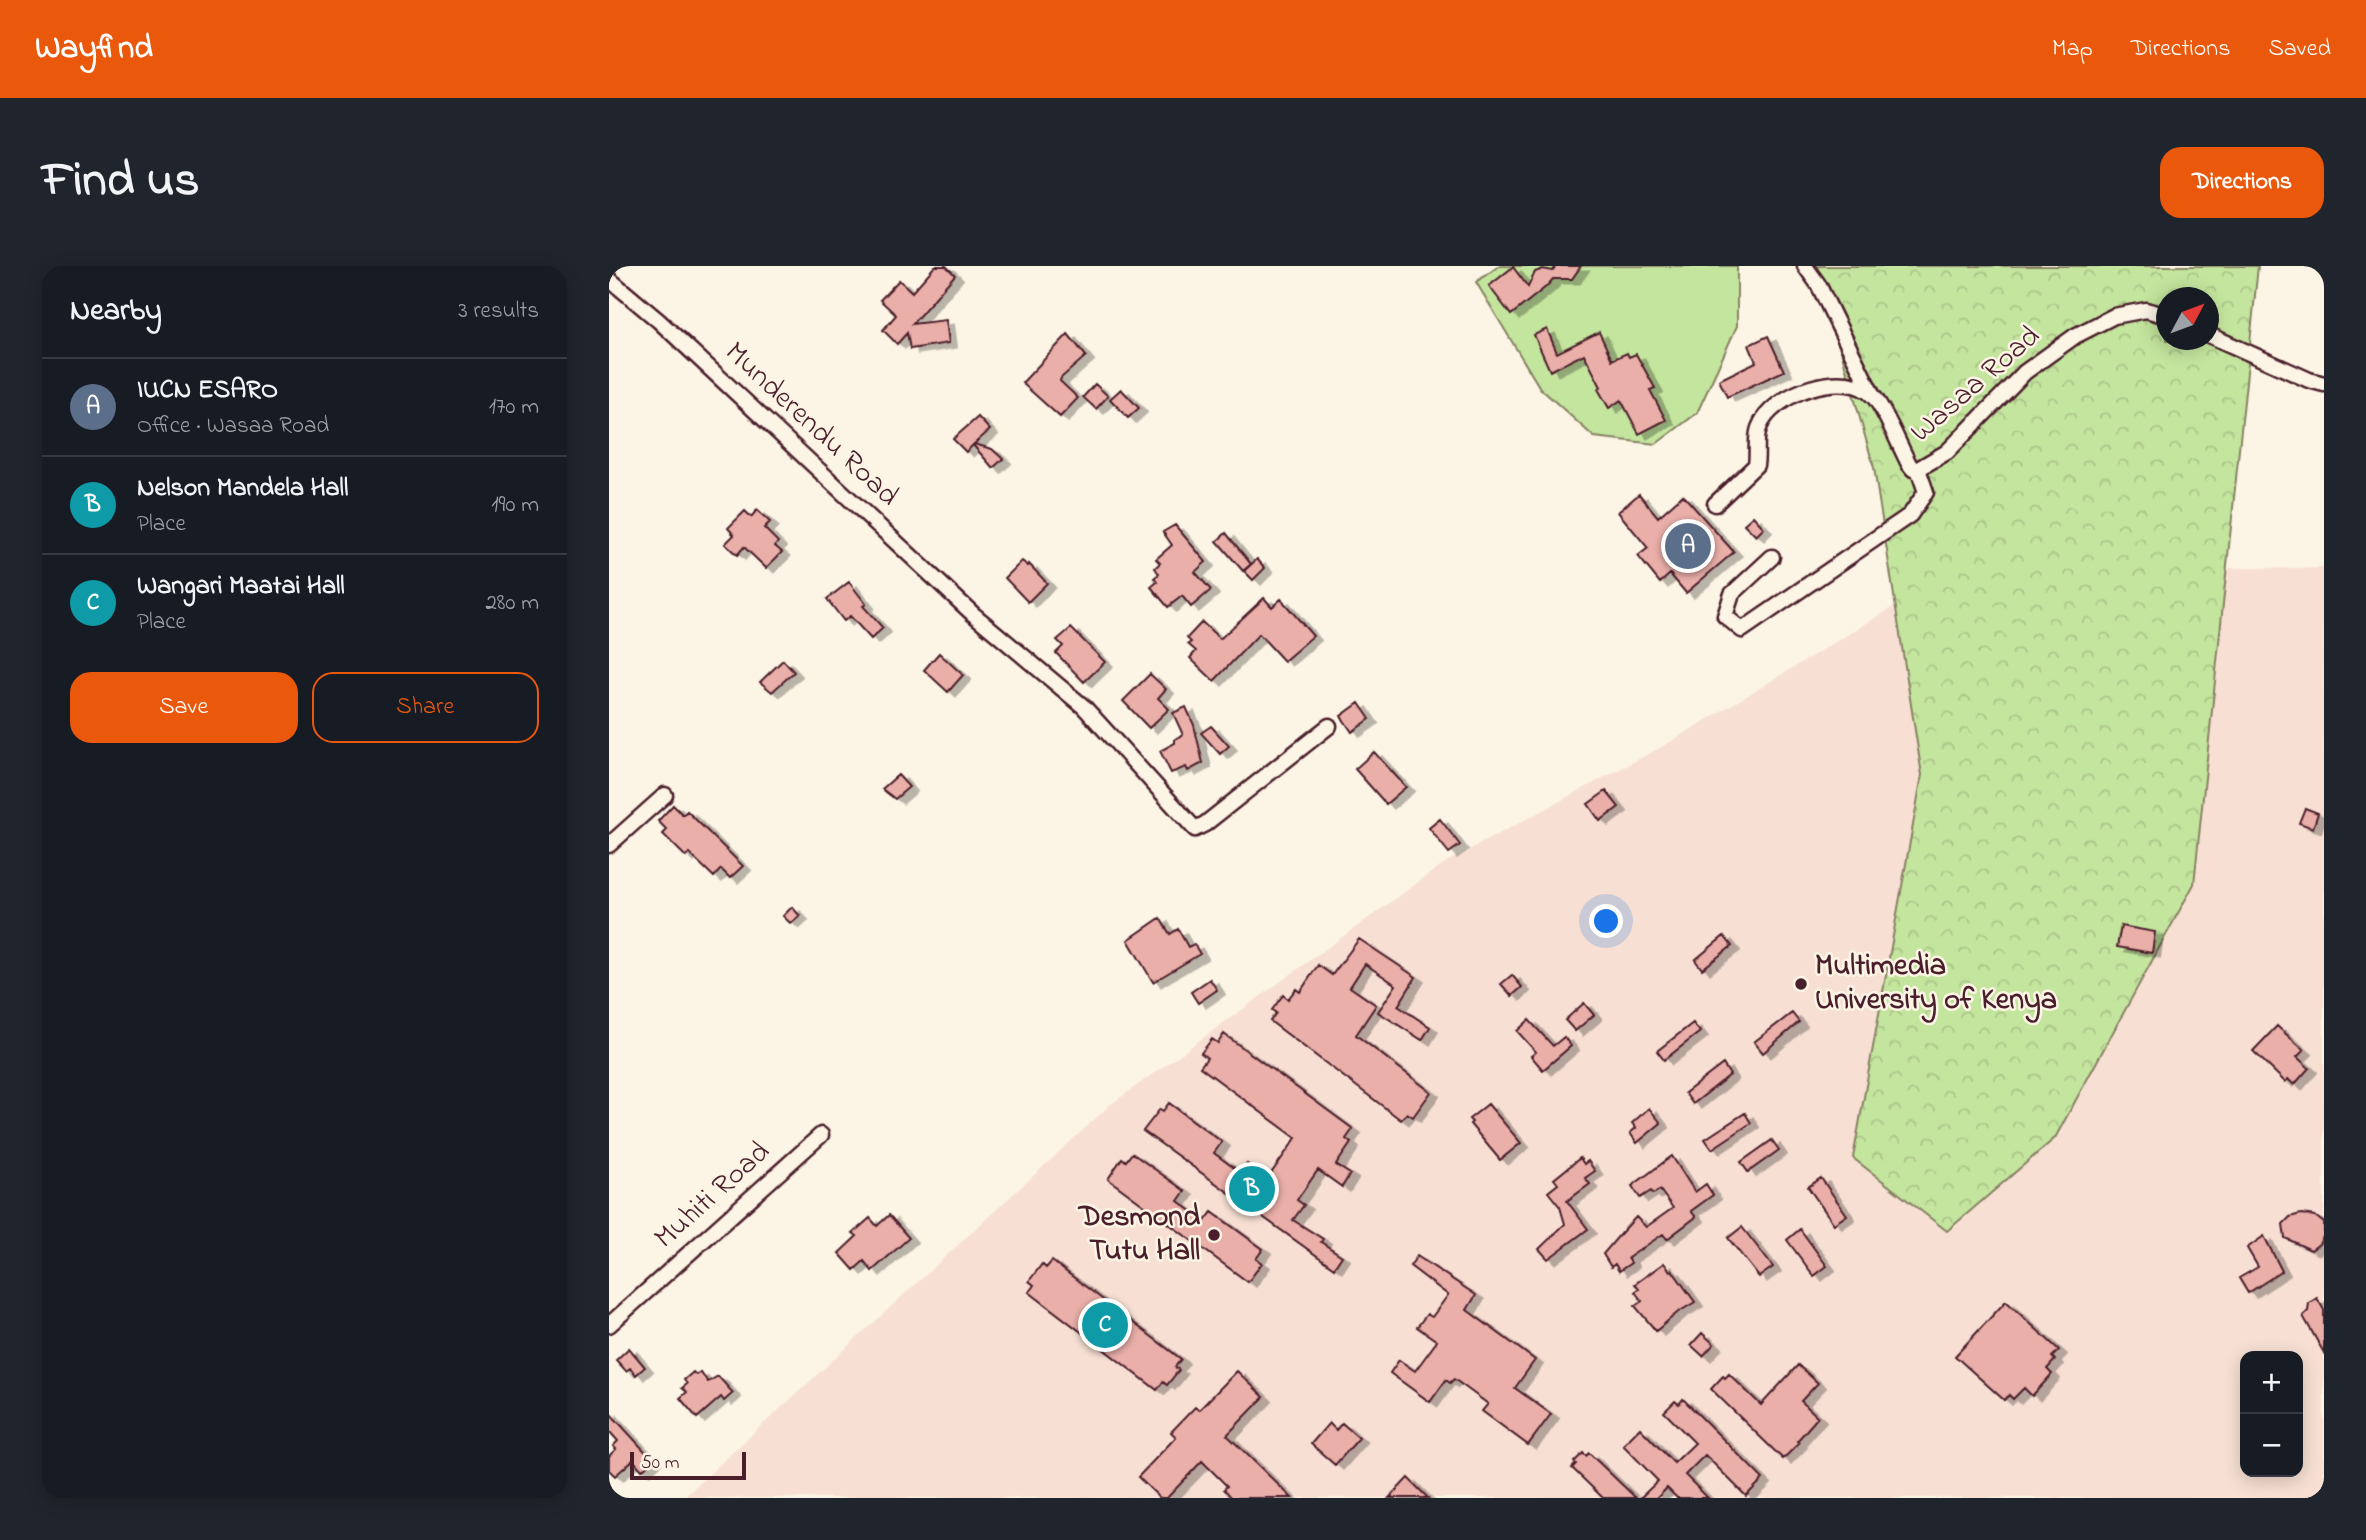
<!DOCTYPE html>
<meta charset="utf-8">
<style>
:root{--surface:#171b24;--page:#20242c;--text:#f1f3f6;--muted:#9ea1a6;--line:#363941;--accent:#ea580c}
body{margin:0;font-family:"Indie Flower",sans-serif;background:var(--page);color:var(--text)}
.controls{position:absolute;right:21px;bottom:21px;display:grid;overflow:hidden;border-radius:14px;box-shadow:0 4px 18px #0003}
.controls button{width:63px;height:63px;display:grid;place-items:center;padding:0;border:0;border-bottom:2px solid var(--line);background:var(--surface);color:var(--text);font:35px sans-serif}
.compass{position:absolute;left:1547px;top:21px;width:63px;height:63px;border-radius:50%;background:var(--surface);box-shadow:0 4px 18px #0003;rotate:49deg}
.scale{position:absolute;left:21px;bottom:18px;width:116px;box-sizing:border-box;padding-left:7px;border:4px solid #4a1f2b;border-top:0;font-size:19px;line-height:24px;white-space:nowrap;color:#4a1f2b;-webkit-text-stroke:5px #fcf5e5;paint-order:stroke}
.you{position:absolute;left:998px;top:656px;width:24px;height:24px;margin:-18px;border:5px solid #fff;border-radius:50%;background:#1a73e8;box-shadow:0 0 0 10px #1a73e833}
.badge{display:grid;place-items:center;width:46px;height:46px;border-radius:50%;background:var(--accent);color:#fff;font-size:23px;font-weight:700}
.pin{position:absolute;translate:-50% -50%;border:4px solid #fff;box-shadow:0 2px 7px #0006}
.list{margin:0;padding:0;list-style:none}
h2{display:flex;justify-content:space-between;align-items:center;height:91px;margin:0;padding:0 28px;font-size:30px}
h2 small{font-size:23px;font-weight:400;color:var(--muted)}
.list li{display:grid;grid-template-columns:46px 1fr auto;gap:21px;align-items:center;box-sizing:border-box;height:98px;padding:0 28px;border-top:2px solid var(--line)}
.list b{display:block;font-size:26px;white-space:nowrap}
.list p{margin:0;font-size:23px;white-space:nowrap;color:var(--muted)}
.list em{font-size:23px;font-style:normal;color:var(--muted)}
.actions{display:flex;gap:14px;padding:21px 28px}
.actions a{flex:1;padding:16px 0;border:2px solid var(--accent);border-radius:21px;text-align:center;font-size:24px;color:var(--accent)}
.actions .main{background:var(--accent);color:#fff}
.map{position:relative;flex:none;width:1715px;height:1232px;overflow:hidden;border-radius:21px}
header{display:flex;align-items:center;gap:42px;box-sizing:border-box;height:98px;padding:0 35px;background:var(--accent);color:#fff}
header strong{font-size:33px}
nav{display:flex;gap:38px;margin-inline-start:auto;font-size:24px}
.intro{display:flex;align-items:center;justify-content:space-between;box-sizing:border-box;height:168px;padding:0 42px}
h1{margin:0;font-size:49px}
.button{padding:18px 32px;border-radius:21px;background:var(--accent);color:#fff;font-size:24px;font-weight:700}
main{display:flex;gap:42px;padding:0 42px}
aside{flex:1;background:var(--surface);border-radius:21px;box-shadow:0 4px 18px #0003}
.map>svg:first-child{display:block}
.built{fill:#f7e0d3;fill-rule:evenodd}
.green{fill:#c4e59e;stroke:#878264;stroke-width:2}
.forest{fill:url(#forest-crowns);stroke:#878264;stroke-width:2;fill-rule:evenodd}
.building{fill:#eaafa9;stroke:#4a1f2b;stroke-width:2;filter:url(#shadow)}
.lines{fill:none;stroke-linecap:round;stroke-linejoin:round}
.minor-casing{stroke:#4a1f2b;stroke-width:19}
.minor{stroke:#fcf5e5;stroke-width:14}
.poi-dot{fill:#4a1f2b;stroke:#fcf5e5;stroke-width:2.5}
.labels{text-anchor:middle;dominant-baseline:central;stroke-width:5;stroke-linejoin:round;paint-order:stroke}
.street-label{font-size:30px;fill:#4a1f2b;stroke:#fcf5e5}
.poi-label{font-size:30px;font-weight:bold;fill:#4a1f2b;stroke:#fcf5e5;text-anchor:start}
</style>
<header>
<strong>Wayfind</strong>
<nav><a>Map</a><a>Directions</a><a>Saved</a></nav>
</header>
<div class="intro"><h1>Find us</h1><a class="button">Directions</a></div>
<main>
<aside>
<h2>Nearby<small>3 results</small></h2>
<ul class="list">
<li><span class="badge" style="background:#5c6f8a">A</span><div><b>IUCN ESARO</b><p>Office · Wasaa Road</p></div><em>170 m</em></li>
<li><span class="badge" style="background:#0f9aa8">B</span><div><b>Nelson Mandela Hall</b><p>Place</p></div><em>190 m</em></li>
<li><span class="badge" style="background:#0f9aa8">C</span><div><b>Wangari Maatai Hall</b><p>Place</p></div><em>280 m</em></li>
</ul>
<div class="actions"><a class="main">Save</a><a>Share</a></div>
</aside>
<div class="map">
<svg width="1715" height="1232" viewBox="0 0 1715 1232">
<defs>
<pattern id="forest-crowns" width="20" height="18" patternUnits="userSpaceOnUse" patternTransform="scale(1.75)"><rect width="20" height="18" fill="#c4e59e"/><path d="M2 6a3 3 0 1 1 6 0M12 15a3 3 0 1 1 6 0" fill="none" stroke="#aac488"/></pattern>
<filter id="shadow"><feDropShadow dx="8" dy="4.5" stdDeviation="0" flood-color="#0004"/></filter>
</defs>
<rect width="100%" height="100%" fill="#fcf5e5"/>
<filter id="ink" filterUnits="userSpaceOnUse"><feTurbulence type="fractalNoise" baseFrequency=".0143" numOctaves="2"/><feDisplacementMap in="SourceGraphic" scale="14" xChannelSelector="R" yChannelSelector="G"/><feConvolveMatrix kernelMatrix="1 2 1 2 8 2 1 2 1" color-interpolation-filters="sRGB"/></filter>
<g filter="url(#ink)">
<path class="built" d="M1364,293L1542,302H1715V1232H74L501,839L837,596L1056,479ZM1636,1090H1689V1206H1636Z"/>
<path class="green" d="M890,0H1128V60L1088,147L1047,178L985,171L931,122L867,16Z"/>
<path class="forest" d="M1208,0H1649L1585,618L1446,872L1338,965L1244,892L1313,509L1265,202ZM1558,32H1600V74H1558Z"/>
<path class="building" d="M326,0H337L346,9L303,58L337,54L340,77L301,83L298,67L288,78L274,64L287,49L271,34L290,14L303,26Z
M947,0H972L963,13H944L938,20L902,49L880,20L904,1L919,21L926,6L934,3L944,5Z
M938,63L948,87L990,66L1003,94L1018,87L1020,91L1027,88L1046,122L1041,124L1057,154L1030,168L1012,134L1000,142L989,123L992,121L975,88L941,105L925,69Z
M459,68L477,90L452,112L451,115L469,132L451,151L413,117Z
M1159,70L1175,105L1118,131L1110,114L1147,96L1140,79Z
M486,118L499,130L487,143L474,131Z
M512,123L530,142L519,152L501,133Z
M369,151L381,164L365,178L383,183L394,193L384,202L364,179L357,186L344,173Z
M1030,228L1049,251L1074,229L1125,286L1077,327L1061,308L1051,317L1029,290L1039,282L1009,246Z
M148,244L161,256L155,262L169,276L166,280L173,286L157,302L135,281L128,289L116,278L125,269L119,262L136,245L142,251Z
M1144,250L1155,262L1147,270L1135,258Z
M566,259L597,296L586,306L602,324L582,341L573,330L559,341L542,321L548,316L545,312L550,308L546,302L551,297L547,293L563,279L554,266Z
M617,267L642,298L634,305L608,275Z
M648,293L656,302L644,314L635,305Z
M413,295L419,300L420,298L438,317L419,336L396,312Z
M240,316L257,338L254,340L274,362L262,373L241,350L235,355L218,333Z
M655,332L663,341L672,333L704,370L675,395L650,368L605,415L581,392L587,385L579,378L582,376L578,372L593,356L611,373Z
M462,362L496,396L475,416L447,387L454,380L448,374Z
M330,387L354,409L339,426L315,404Z
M174,394L185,406L163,426L151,416Z
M541,408L557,423L549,432L560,443L540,462L514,435Z
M750,437L761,453L743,466L732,450Z
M577,441L585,459L594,497L579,505L577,501L562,507L551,485L566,477V473L574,469L564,447Z
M602,460L620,480L611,488L592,467Z
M765,486L797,521L777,538L746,503Z
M289,509L300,521L286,533L273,523Z
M997,525L1010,541L991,555L979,538Z
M64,539L74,549L78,545L134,600L121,612L112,603L105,611L80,587L77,591L54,568L58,564L49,555Z
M1696,542L1709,547L1704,562L1690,557Z
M831,553L851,579L840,587L820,562Z
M183,641L191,650L182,658L174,650Z
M551,652L561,668L569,663L579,681L585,678L591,688L544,716L519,674Z
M1512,660L1546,666L1543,687L1508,681Z
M1115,670L1123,680L1093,703L1086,694Z
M750,673L807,711L789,740L821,761L813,774L769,746L787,719L756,698L741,721L767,739L747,769L822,826L804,851L798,847L792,854L661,755L667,747L663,744L674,729L679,733L687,723L691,726L709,699L723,709Z
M903,709L913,721L903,730L892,718Z
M601,713L608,724L589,737L582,726Z
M975,737L985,749L966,765L956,754Z
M1183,747L1190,756L1154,787L1145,776Z
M920,754L944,780L955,771L962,780L934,804L922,790L927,786L908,765Z
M1084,757L1091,766L1055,794L1048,785Z
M1668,760L1695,784L1688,791L1700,802L1685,819L1679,813L1676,816L1644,785Z
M615,768L744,863L737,873L742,877L727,899L741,908L733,921L709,904L688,934L695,939L684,954L714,973L712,976L733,990L725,1002L534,865L551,843L554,845L560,837L613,876L605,887L632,907L638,898L658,913L687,872L591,801L598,792L592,787L603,773L609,777Z
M1114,798L1121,809L1084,838L1076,827Z
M879,838L912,877L891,894L861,858L863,856L860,853Z
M1040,842L1052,857L1028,877L1021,867L1027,862L1023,857Z
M1136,847L1142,857L1103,883L1096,873Z
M1163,874L1170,884L1139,906L1132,896Z
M523,887L576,925L569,935L596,955L603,946L654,983L647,993L653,997L639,1016L499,913L513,892L517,895Z
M1063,890L1086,926L1097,918L1104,929L1082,945L1087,951L1058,973L1054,968L1019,992L1022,997L1010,1005L1006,998L1002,1001L994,988L1012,967L1027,951L1037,961L1064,942L1051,924L1044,928L1042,925L1031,932L1023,920Z
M971,892L975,898L979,895L986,905L976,912L981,918L958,935L979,963L939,993L930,983L956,958L951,941L939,926L949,918L945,913Z
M1212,912L1238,949L1225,958L1199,921Z
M1692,948L1706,950L1715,957V969L1710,978L1702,984L1676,972L1674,958L1681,951Z
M280,949L300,972L263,1005L255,995L245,1004L230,987L248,970L244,967L261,952L268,960Z
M1133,961L1164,1001L1150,1011L1119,972Z
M1191,963L1218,1000L1205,1010L1178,974Z
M1655,970L1673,1005L1639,1027L1630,1012L1649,1001L1638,982Z
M808,990L867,1029L858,1044L926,1094L906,1122L942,1148L919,1179L873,1145L879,1138L845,1113L841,1117L837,1114L821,1136L781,1107L790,1094L806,1105L828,1075L808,1061L818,1048L823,1051L839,1029L801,1000Z
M443,995L572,1093L566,1101L570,1104L558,1119L554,1116L548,1124L420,1026L425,1019L420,1015L433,998L437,1002Z
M1055,997L1061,1005L1063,1004L1086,1036L1068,1047L1047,1065L1026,1040L1033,1035L1026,1026L1030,1023L1026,1018Z
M1708,1032L1715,1044V1087L1694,1050L1699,1045L1700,1037Z
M1397,1035L1450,1084L1443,1091L1446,1094L1438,1103L1443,1108L1423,1130L1415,1122L1404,1133L1400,1129L1395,1134L1346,1090Z
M1093,1067L1105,1078L1094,1090L1082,1079Z
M20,1082L36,1101L27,1109L21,1102L17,1105L7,1094Z
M1189,1099L1209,1117L1192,1135L1209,1151L1188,1175L1190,1177L1174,1193L1102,1123L1114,1110L1116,1112L1120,1108L1152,1139Z
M628,1105L655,1131L618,1169L683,1232H623L615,1223L618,1220L593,1195L558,1232H551L529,1211L567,1171L562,1166L586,1141L590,1144Z
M84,1106L87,1109L91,1106L99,1116L109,1110L124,1127L115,1135L112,1131L88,1152L71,1132L78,1126L73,1122L78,1118L75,1114Z
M1074,1133L1154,1213L1137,1230L1096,1189L1076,1209L1099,1232H1068L1058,1222L1048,1232H1031L1049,1215L1014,1179L1031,1162L1065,1197L1086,1177L1055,1146L1066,1135L1070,1138Z
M0,1146L44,1194L33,1204L24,1194L6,1210L0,1204V1190L7,1183L4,1180L9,1175L0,1165Z
M720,1157L727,1164L733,1157L750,1172L726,1199L702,1178Z
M974,1187L977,1190L980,1187L1027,1232H994L963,1202L967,1198L965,1196Z
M799,1212L819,1232H780Z"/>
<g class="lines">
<defs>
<path id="minor" d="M1196,0L1209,18L1264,130
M0,13L50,55L364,348L475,441L586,563L596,558L720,460
M1600,69L1700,114L1715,118
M1106,238L1147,199C1149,188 1146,173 1150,162C1162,127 1239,100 1265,131C1276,144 1291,181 1300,198L1304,203H1309L1338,186L1416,106L1466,70L1505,50L1537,44L1558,50
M1163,291L1123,328L1116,350L1133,364L1301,249L1317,226L1309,203
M0,579L56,529
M0,1059L212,869"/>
</defs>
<use href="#minor" class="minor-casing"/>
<use href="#minor" class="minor"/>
</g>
</g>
<g class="poi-dot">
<circle cx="1192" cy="718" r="7"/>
<circle cx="605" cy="969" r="7"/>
</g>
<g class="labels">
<g class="street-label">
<text transform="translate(1367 119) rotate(-41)">Wasaa Road</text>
<text transform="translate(202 159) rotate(43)">Munderendu Road</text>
<text transform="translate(104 930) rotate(-42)">Muhiti Road</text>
</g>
<g class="poi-label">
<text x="1206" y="701">Multimedia<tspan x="1206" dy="34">University of Kenya</tspan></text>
<text x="591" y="952" text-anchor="end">Desmond<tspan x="591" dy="34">Tutu Hall</tspan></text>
</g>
</g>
</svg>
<div class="controls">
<button>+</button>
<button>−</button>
</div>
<svg class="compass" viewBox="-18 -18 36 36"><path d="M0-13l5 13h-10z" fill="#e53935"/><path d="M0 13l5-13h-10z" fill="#9ea1a6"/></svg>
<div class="scale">50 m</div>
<div class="you"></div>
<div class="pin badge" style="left:1079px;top:280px;background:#5c6f8a">A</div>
<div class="pin badge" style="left:643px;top:923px;background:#0f9aa8">B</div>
<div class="pin badge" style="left:496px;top:1059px;background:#0f9aa8">C</div>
</div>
</main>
